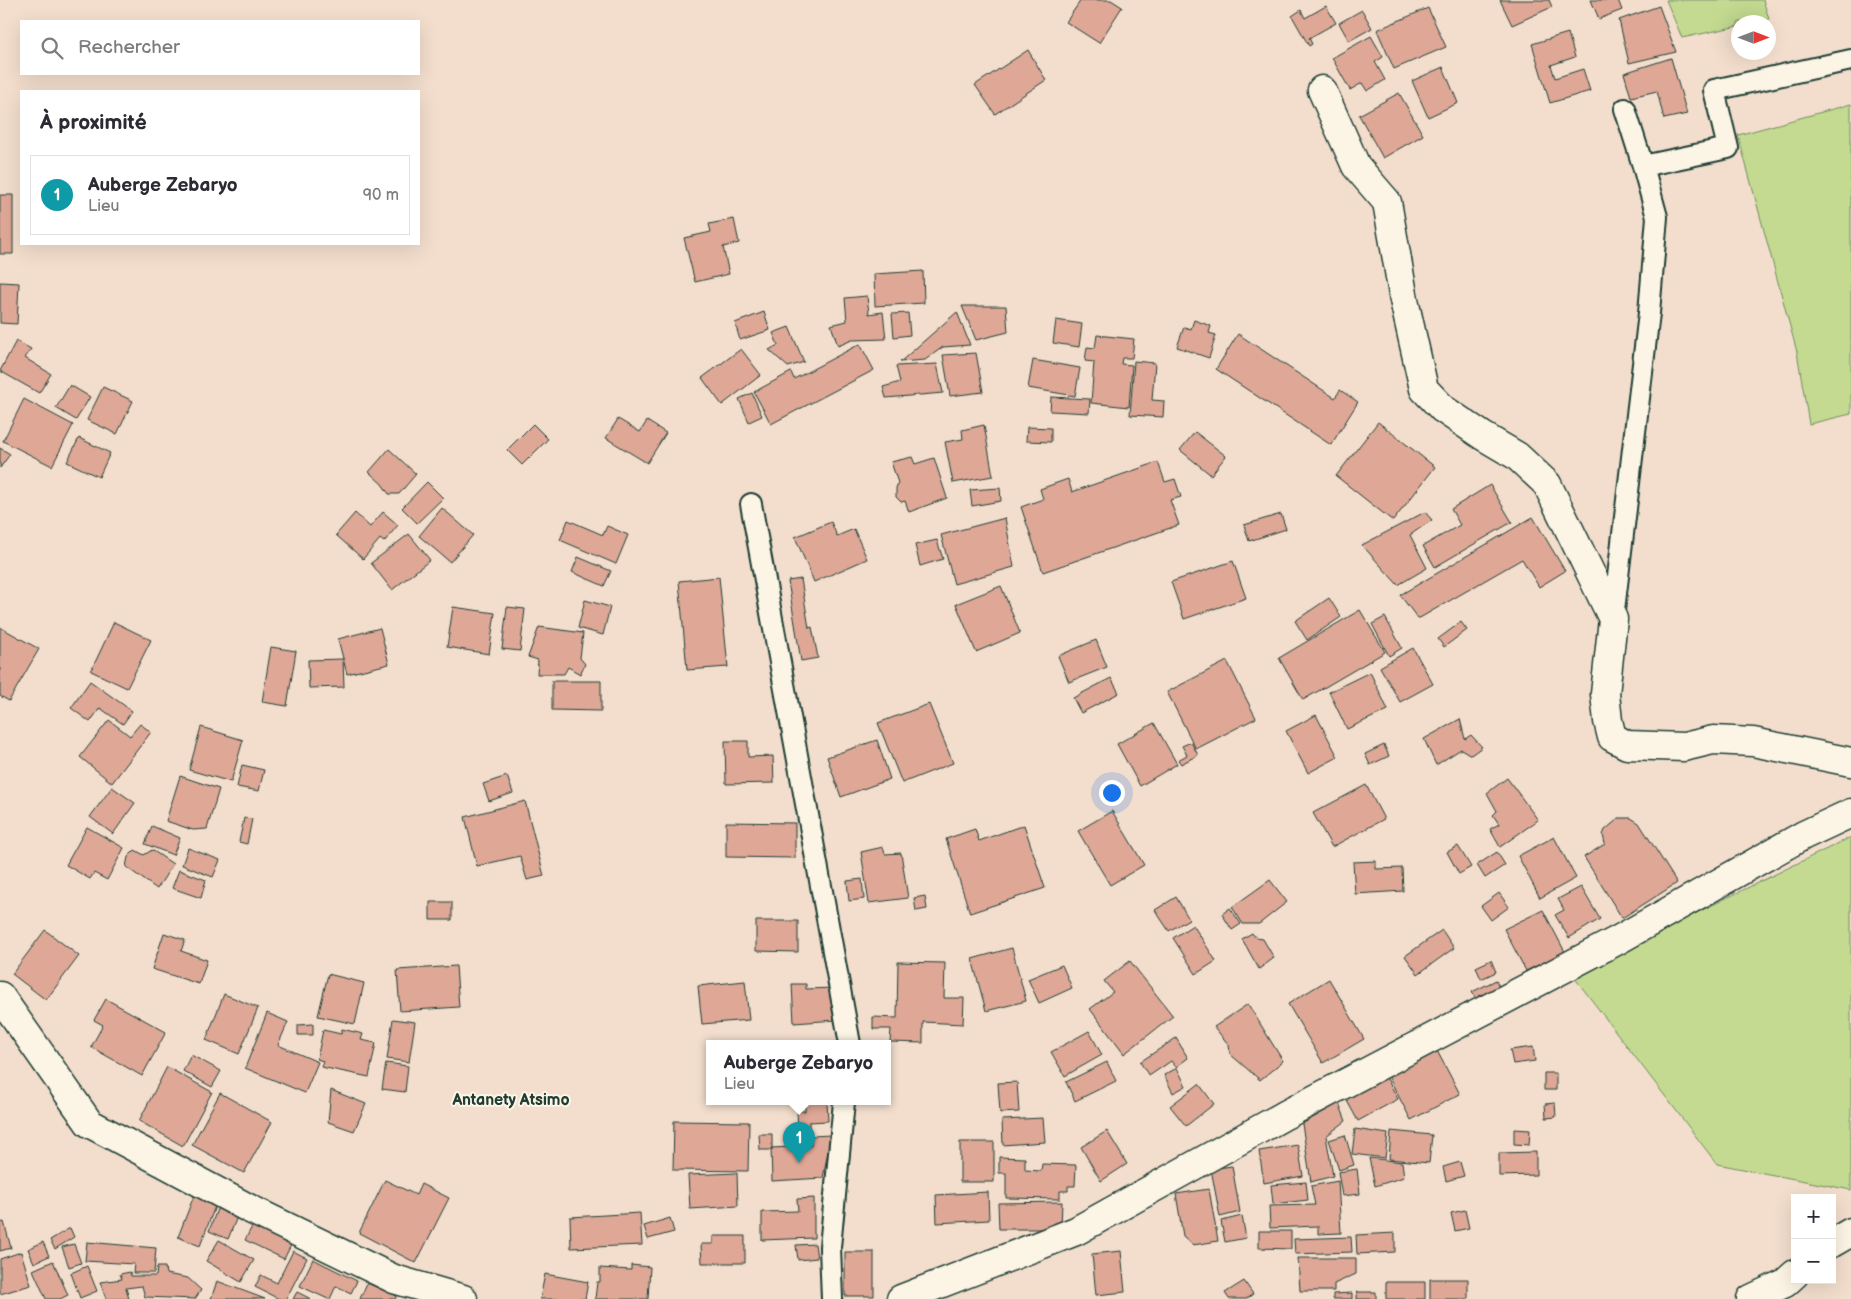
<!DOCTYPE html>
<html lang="fr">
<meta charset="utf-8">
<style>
:root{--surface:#fff;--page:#f7f7f7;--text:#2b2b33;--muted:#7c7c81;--line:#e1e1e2;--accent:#0b8043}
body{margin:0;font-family:"Balsamiq Sans",sans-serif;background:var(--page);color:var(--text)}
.controls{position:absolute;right:15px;bottom:15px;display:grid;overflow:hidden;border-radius:0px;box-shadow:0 5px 20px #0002}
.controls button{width:45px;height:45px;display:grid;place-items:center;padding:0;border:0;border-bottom:1px solid var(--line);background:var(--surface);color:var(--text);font:25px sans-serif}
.compass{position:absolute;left:1731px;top:15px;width:45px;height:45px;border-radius:50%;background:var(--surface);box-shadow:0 5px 20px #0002;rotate:90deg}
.you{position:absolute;left:1111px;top:792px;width:18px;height:18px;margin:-12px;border:4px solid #fff;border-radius:50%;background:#1a73e8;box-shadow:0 0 0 8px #1a73e833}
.badge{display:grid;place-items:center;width:32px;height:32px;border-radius:50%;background:var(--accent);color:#fff;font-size:16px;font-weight:700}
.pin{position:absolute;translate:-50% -41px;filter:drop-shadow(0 1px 2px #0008)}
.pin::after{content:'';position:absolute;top:26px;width:18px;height:15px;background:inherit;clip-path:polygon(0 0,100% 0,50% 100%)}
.popup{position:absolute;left:706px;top:1040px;width:185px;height:65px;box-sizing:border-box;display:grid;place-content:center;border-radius:0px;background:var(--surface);filter:drop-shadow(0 1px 4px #0005);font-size:16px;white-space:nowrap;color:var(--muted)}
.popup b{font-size:19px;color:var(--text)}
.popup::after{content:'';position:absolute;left:50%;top:100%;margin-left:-10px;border:10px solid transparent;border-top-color:var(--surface)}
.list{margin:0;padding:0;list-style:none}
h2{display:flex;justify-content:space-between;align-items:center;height:65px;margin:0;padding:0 20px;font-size:21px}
h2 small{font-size:16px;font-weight:400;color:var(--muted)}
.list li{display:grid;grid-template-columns:32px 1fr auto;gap:15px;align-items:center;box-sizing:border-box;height:80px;margin:0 10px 10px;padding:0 10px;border:1px solid var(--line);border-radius:0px}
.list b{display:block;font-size:19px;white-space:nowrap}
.list p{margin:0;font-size:16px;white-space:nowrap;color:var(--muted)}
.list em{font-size:16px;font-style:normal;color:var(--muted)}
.icon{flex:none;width:28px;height:28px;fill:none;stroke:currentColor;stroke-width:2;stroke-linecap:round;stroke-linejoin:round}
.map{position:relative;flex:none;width:1851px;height:1299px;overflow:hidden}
.search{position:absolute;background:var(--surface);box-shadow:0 5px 20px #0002;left:20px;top:20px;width:400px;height:55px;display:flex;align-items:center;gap:12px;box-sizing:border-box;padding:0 18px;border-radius:0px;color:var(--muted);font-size:19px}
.panel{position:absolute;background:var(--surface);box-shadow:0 5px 20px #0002;left:20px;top:90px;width:400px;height:155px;border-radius:0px}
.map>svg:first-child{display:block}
.green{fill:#c3da90;stroke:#718c62}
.building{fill:#dea796;stroke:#1f3d34}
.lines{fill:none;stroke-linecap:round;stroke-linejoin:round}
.service-casing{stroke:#1f3d34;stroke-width:24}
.minor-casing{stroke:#1f3d34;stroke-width:31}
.service{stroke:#fcf5e5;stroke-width:20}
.minor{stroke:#fcf5e5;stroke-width:28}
.labels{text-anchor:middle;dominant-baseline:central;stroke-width:4;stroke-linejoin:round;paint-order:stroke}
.neighbourhood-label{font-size:16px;font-weight:bold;fill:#1f3d34;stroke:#fcf5e5}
</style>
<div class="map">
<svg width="1851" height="1299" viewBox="0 0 1851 1299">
<rect width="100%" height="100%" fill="#f3decd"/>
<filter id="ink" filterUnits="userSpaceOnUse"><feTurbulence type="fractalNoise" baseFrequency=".02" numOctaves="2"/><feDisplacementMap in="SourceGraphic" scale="10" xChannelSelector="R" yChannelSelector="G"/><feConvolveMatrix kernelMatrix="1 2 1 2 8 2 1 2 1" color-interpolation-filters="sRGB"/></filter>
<g filter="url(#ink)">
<path class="green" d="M1666,0H1763L1769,19L1752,22H1738V26L1682,38Z
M1851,104V414L1809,424L1797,352L1738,135Z
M1851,837V1190L1717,1164L1574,977L1635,943Z"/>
<path class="building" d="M1081,0H1111L1122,7L1099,43L1066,22Z
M1500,0H1549L1552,7L1512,25Z
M1591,0H1618L1622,10L1599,19Z
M1326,6L1336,23L1309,38L1312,44L1309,46L1292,16L1301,10L1305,18Z
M1659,6L1676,52L1629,63L1619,20Z
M1428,8L1446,47L1394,69L1377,30Z
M1362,10L1372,28L1349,41L1339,23Z
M1568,33L1575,57L1551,65L1555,78L1583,69L1590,91L1550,103L1532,44Z
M1371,36L1383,57L1375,62L1385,80L1367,91L1362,83L1350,90L1332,58Z
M1028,50L1046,80L995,114L975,85Z
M1671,58L1687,114L1664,119L1657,91L1631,97L1624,73Z
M1443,67L1458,103L1428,117L1412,81Z
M1399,93L1423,135L1383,158L1359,115Z
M0,195H13V254H0Z
M734,219L739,243L723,247L729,274L695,282L684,238L711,232L709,224Z
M923,271L924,303L875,306L874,274Z
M0,282L19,283L17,324L0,323Z
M867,296L869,314L883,312L886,339L852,340L838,346L831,325L847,321L845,298Z
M962,306H1006L1008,332L976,340Z
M764,312L770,330L740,340L735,323Z
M957,312L970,345L943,347L925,360L900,362Z
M908,313L910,335L894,337L892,314Z
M1056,320L1082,324L1079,347L1053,343Z
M1194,320L1211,326L1209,333L1216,335L1209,358L1177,347L1184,327L1191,329Z
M789,327L804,362L788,367L769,350L778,345L773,333Z
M1238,334L1335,398L1340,390L1358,402L1331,445L1216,369Z
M1097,335L1134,339L1132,358H1122L1121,364L1132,365L1129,407L1091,403L1094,362L1085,361L1087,347L1095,348Z
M16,341L31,349L25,358L51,374L39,393L0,371Z
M860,344L874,370L771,424L754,392L791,372L794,379Z
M741,349L761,375L722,405L702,378Z
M976,353L983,392L950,396L943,355Z
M1033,360L1080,368L1075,396L1028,388Z
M1134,361L1155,363L1152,400L1164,401L1163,417L1130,415Z
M937,364L943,393L886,398L883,387L900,382L896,366Z
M70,385L90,397L76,420L56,408Z
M103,387L133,401L117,434L87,420Z
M752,393L762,416L749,422L739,399Z
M1051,397L1090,399L1089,413L1050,411Z
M24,399L73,425L52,466L3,441Z
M618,419L640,432L647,421L666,433L647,463L606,438Z
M1378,422L1435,467L1393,521L1336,476Z
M533,424L548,439L522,465L507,450Z
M984,425L993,476L953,483L945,442L963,439L962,430Z
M1027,427L1051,428V442L1026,441Z
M1195,432L1226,456L1211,475L1180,450Z
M79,438L110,453L99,477L67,462Z
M0,448L10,454L0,468Z
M389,449L416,474L399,494H389L382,484L369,472Z
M912,457L915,464L934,458L947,498L909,512L905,501L901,502L896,497V488L898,483L891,462Z
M1158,462L1165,482L1175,479L1181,497L1170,500L1179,525L1043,572L1021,507L1043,499L1040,489L1068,479L1072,492Z
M427,482L443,498L417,523L402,508Z
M1490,485L1512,522L1435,567L1423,546L1460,525L1451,509Z
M1000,488L1001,501L972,506L970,490Z
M442,508L473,535L450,562L419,536Z
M383,512L398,525L384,542L380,539L363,559L336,535L355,513L370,527Z
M1425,512L1432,520L1410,535L1427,568L1398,585L1362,545Z
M1281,514L1286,529L1249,541L1244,525Z
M1533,517L1565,571L1539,587L1522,559L1418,619L1400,595Z
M1005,518L1014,567L954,584L941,535Z
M568,520L603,535L607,526L628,535L616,564L560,540Z
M831,522L837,536L854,529L867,559L814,582L795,537Z
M409,534L430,560L392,590L371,563Z
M937,540L943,559L920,566L915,545Z
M578,557L611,571L604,586L572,572Z
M1233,561L1246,598L1184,619L1171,582Z
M719,577L728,667L687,670L679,581Z
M801,579L809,628L812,627L818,658L801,661L788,581Z
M1001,586L1020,633L976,652L956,604Z
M1329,598L1341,617L1307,640L1295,621Z
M585,600L610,607L603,635L578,628Z
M453,607L495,613L489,654L447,647Z
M507,607L525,609L520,651L502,649Z
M1360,610L1385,652L1303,700L1279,658Z
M1385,617L1402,648L1389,656L1372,624Z
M114,622L151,640L127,688L91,671Z
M1461,622L1467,630L1444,647L1438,639Z
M0,627L39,649L9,701L0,696Z
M539,627L583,633L580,658L585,664L580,674L568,667L564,674H537L538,660L528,657Z
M380,628L389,664L347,674L338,639Z
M1096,640L1107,667L1069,682L1058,656Z
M271,647L296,651L287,706L262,702Z
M1413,648L1433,684L1400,702L1380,667Z
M343,659L344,687L309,688L308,660Z
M1227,661L1256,718L1196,749L1167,692Z
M1370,672L1388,710L1347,729L1329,692Z
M1111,678L1119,693L1081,713L1073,698Z
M90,681L132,711L123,724L100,708L90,722L71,708Z
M552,681H601V711L552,710Z
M929,704L953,763L902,783L878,723Z
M1316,715L1338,757L1308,773L1286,731Z
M1460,719L1465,739L1471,735L1482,747L1471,755L1461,749L1436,765L1424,739Z
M109,720L130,736L140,724L151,732L112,783L80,757Z
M1154,723L1177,764L1140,786L1117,744Z
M201,727L243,740L231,782L189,770Z
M877,740L890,779L841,797L827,757Z
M725,741H748V757L773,756L774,783L726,784Z
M1191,742L1198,755L1181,764L1178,760L1187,755L1182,746Z
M1384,745L1389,756L1370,765L1365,754Z
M242,765L264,770L259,791L237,787Z
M180,776L219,789L207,829L193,830L166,821Z
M507,776L513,793L489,801L483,784Z
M1507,778L1538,820L1500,847L1490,829L1499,824L1493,815L1497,811L1487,793Z
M1366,785L1384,819L1332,847L1313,813Z
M112,787L135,803L113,834L90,817Z
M525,801L544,876L527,880L520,856L477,866L465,817Z
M1112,811L1144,865L1110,885L1078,831Z
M244,818L252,819L247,844L239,842Z
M1619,818H1631L1639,823L1677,883L1622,918L1584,857L1605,844L1603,835L1605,830Z
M726,822L795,823V858L726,857Z
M1024,825L1045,888L970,913L946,839L975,829L979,841Z
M152,826L180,838L173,855L145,844Z
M87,827L124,848L107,880L94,873L90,879L66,865Z
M1554,837L1576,878L1540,898L1518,856Z
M1458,846L1471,867L1459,874L1447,852Z
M883,847L885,854L901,853L908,898L869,903L861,852Z
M188,848L220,860L213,877L182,865Z
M135,850L144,855L152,850L173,864L157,889L126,867L128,857Z
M1497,852L1505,865L1485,878L1477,865Z
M1376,861V869L1402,868L1403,891L1355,894L1353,862Z
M179,870L206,880L201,898L172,888Z
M862,879L864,899L849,901L847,881Z
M1270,880L1287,902L1259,924H1243L1232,907Z
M1581,887L1600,919L1569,938L1555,915L1564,910L1558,899Z
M1499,893L1509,907L1491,920L1481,906Z
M925,896L927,909L916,911L914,898Z
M1176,897L1189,919L1169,931L1155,910Z
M430,902H452V920H430Z
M1230,908L1241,924L1232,930L1222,914Z
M1543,910L1565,952L1526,971L1504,929Z
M756,921H798V952L756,951Z
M1193,925L1216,961L1196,974L1173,938Z
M45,930L79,956L46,1000L12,974Z
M1442,930L1454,948L1418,974L1405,956Z
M164,933L185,940L181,951L207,960L199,984L152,969Z
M1252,933L1256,938L1263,939L1274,958L1259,969L1242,939Z
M1012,948L1026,1001L986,1011L972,959Z
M1491,960L1496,972L1481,979L1476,967Z
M1130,961L1173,1016L1124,1054L1090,1009L1113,992L1104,981Z
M898,962L945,963L944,998H964L963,1024L923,1022V1043L890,1042L891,1029H873V1017L897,1018Z
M1062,965L1072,988L1039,1003L1028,979Z
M456,966L459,1007L400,1011L397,970Z
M328,974L364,983L355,1024L318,1016Z
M1329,979L1364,1039L1323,1063L1288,1004Z
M1496,980L1502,993L1479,1005L1472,992Z
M745,981L749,1020L702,1024L698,986Z
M792,984H806V989L834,988L836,1020L794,1023Z
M224,994L258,1008L239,1054L206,1040Z
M106,999L166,1032L142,1076L91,1047L103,1025L94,1020Z
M1248,1004L1283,1061L1260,1080L1230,1054L1229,1045L1214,1027Z
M267,1013L288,1022L278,1045L318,1062L305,1093L245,1068Z
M393,1019L415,1022L409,1062L387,1059Z
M313,1024V1035H298V1025Z
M342,1029L363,1034L361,1040L376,1043L369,1077L321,1067L323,1061L317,1059L323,1030L341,1034Z
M1089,1031L1102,1055L1065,1076L1051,1052Z
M1176,1038L1188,1058L1176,1067L1171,1061L1149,1076L1140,1062Z
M1533,1047L1535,1061L1513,1064L1510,1050Z
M1436,1049L1460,1094L1411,1120L1388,1076Z
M191,1055L221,1071L212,1087L183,1071Z
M1107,1062L1116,1081L1075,1101L1066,1082Z
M386,1063L408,1066L405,1092L382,1089Z
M167,1067L212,1092L183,1146L139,1121Z
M1177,1068L1186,1086L1173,1093L1164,1075Z
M1544,1073H1556V1090H1544Z
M1386,1077L1398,1099L1358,1121L1346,1099Z
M1017,1082L1019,1112L1000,1113L998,1083Z
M1199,1084L1214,1104L1186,1126L1170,1106Z
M331,1090L366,1104L354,1131L328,1122Z
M220,1093L272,1122L244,1173L192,1145Z
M805,1102H827L828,1121L809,1122V1132H798L797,1111H805Z
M1339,1103L1346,1121L1326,1136L1333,1176L1311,1182L1302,1124Z
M1555,1103L1556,1117L1546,1118L1545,1104Z
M1043,1118L1045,1142L1003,1145L1002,1120Z
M674,1121L749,1122L748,1171L673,1170Z
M1355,1129L1388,1134L1385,1158L1352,1154Z
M1514,1129L1530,1130L1529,1145L1514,1144Z
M1107,1131L1127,1164L1101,1181L1081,1147Z
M1391,1131L1432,1135L1429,1163L1389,1159Z
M759,1134H772V1150H760Z
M831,1135L823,1178L772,1181L771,1148L811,1146V1136Z
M1345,1135L1354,1165L1339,1170L1329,1140Z
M960,1142H994V1182H960Z
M1298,1145L1303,1176L1264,1183L1259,1151Z
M1536,1152V1175L1499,1176V1153Z
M999,1157L1025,1158V1170L1041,1171L1042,1164L1076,1165L1075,1186H1068V1191H1060V1199L1006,1198V1173H999Z
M1369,1158L1402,1162L1404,1177L1375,1186Z
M1460,1162L1464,1176L1446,1181L1443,1167Z
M1232,1166L1240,1212L1220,1217L1211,1169Z
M1357,1169L1360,1194L1342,1196L1338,1172Z
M737,1173L738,1206L690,1209L688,1175Z
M385,1180L416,1195L421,1184L449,1198L416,1263L359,1233Z
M1338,1181L1341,1233L1318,1234V1226L1270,1228L1269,1206L1315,1205L1311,1186Z
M1306,1182L1308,1200L1273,1204L1271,1185Z
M1209,1189L1218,1241L1193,1245L1183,1236L1176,1194Z
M988,1192L989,1220L937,1223L936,1195Z
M195,1193L217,1201L200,1246L178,1237Z
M814,1198V1238L762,1240V1212L798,1211L797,1199Z
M1062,1202L1061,1227L1051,1229H999L998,1203Z
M219,1204L239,1212L228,1239L209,1231Z
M1465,1210L1469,1228L1455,1231L1451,1213Z
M640,1213L642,1245L571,1248L570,1217Z
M1242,1216L1246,1238L1225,1242L1221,1221Z
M670,1218L674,1232L648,1239L644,1226Z
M255,1221L293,1241L284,1259L245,1240Z
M4,1222L11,1248L0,1251V1223Z
M70,1228L74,1237L55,1249L50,1240Z
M1259,1231H1291V1249L1259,1248Z
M1395,1233V1252L1357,1254L1356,1235Z
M713,1236H745V1263H702L701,1244H713Z
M1351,1237L1352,1252L1295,1254L1294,1239Z
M219,1240L254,1260L241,1282L206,1261Z
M43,1242L49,1256L34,1263L28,1249Z
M87,1242L156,1248L154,1273H133L134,1264L85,1261Z
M74,1244L81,1263L69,1267L62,1247Z
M815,1244L817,1258L798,1260L796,1245Z
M293,1251L307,1258L286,1299H279L255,1287L261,1275L277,1283Z
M1121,1251L1125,1292L1096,1295L1092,1254Z
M21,1252L31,1285L0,1294V1259Z
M845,1252H874V1296H845Z
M1298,1258H1356V1274L1334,1284V1291H1300Z
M313,1259L357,1281L351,1293L336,1286L330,1299H328L300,1286Z
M53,1261L68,1295L60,1299H46L33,1270Z
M631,1265L650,1267L648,1299H595L597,1282H600V1268L631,1270Z
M87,1266L97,1291L80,1298L71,1273Z
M157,1267H165L166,1274L188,1278L201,1290L195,1299L145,1297L142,1286L126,1288L129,1299H106L100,1282L122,1279L120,1274L130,1272L131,1276H156Z
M545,1274L588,1282L585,1299H540Z
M1430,1279H1468V1299H1430Z
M217,1281L265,1299H211Z
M1244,1281L1253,1294L1246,1299H1229L1225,1293Z
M1386,1282H1425V1299H1386Z
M367,1283L397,1296L395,1299H360Z
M297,1292L311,1299H293Z
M1357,1292H1376V1299H1357Z
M1352,1293V1299H1333V1294Z"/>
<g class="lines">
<defs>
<path id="service" d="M1643,166L1728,148L1714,90L1851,60
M751,504L850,1044
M1613,619L1649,313L1657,217L1643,166L1625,109
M832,1299L830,1247L844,1102"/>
<path id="minor" d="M1322,90L1356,166L1387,202L1404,300L1424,389L1443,409L1483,436L1517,456L1547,484L1613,619L1605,694L1608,721L1612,737L1627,745L1684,747L1713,740L1753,742L1851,762
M0,996L89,1123L250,1209L394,1279L463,1299
M1832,1243L1851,1232
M901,1299L1076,1231L1285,1115L1618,940L1804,835L1851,813
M1751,1299L1785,1283L1795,1274"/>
</defs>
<use href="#service" class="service-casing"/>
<use href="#minor" class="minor-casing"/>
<use href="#service" class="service"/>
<use href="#minor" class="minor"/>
</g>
</g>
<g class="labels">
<g class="neighbourhood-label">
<text x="511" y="1100">Antanety Atsimo</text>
</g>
</g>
</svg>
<div class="controls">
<button>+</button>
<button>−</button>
</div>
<svg class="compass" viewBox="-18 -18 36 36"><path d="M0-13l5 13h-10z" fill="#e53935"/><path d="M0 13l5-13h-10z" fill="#7c7c81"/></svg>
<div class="you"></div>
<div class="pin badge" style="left:799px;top:1163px;background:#0f9aa8">1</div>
<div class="popup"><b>Auberge Zebaryo</b>Lieu</div>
<div class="search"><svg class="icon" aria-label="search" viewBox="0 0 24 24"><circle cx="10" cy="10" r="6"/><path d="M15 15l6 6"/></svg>Rechercher</div>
<section class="panel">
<h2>À proximité<small></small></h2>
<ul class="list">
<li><span class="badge" style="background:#0f9aa8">1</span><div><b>Auberge Zebaryo</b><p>Lieu</p></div><em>90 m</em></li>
</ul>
</section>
</div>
